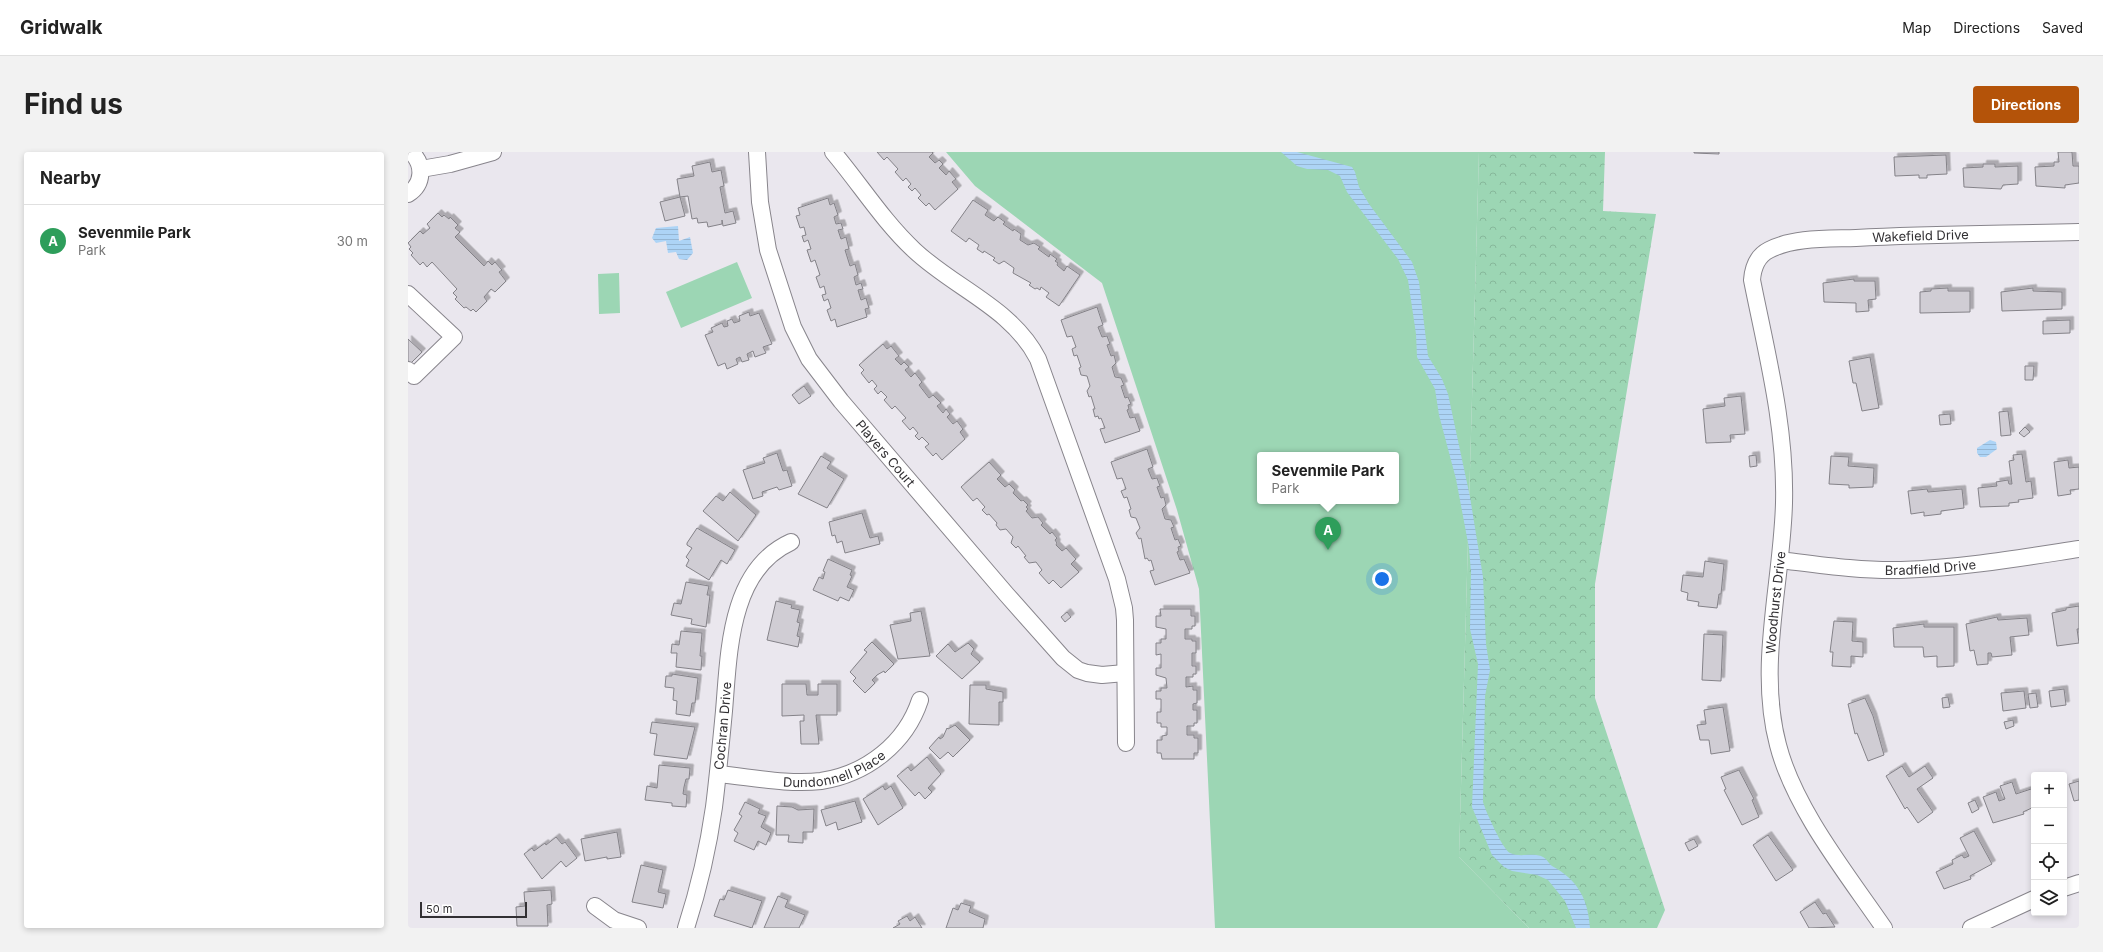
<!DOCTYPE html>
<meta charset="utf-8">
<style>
:root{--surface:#fff;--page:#f2f2f2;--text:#222;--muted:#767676;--line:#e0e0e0;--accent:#b45309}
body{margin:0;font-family:Inter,sans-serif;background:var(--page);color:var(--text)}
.controls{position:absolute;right:12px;bottom:12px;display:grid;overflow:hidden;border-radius:4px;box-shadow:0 2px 6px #0003}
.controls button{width:36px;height:36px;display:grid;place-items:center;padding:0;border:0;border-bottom:1px solid var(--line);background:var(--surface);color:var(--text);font:20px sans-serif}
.scale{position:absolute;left:12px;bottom:10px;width:107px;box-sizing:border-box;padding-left:4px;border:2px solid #323033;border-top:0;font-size:11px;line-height:14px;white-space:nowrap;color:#323033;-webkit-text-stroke:3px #fff;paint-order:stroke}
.you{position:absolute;left:974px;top:427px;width:14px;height:14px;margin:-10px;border:3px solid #fff;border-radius:50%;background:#1a73e8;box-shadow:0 0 0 6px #1a73e833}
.badge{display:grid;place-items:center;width:26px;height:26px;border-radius:50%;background:var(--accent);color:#fff;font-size:13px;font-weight:700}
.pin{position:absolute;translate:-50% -33px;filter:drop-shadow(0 1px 2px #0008)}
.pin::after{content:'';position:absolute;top:21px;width:14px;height:12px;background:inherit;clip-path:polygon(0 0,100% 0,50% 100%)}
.popup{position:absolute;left:849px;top:300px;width:142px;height:52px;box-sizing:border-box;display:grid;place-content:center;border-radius:4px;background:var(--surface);filter:drop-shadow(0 1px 3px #0005);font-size:13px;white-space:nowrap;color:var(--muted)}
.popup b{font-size:15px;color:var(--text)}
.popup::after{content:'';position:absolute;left:50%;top:100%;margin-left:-8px;border:8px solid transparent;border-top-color:var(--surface)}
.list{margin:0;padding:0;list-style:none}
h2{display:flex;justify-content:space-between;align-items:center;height:52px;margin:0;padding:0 16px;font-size:17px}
h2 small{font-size:13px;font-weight:400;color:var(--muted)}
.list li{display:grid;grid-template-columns:26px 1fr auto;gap:12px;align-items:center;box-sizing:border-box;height:72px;padding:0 16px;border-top:1px solid var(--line)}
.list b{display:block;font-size:15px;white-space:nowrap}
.list p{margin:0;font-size:13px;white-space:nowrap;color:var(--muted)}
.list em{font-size:13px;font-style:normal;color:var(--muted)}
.icon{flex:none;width:22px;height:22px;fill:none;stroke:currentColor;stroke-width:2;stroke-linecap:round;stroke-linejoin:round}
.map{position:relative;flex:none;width:1671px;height:776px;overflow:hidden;border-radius:4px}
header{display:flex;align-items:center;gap:24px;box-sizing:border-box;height:56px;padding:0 20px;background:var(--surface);border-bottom:1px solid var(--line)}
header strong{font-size:19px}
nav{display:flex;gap:22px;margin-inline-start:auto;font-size:14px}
.intro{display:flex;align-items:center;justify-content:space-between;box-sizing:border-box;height:96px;padding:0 24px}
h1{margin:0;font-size:28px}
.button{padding:10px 18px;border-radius:4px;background:var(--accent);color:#fff;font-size:14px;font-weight:700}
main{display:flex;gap:24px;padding:0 24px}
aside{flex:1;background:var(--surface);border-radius:4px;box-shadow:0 2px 6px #0003}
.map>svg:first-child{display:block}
.forest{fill:url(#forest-crowns)}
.park{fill:#9cd6b4;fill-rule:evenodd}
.water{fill:url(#water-rules)}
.building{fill:#d0cdd4;stroke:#848288;filter:url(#shadow)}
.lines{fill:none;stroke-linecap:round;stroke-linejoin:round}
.minor-casing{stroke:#88858c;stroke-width:18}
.minor{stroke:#fff;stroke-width:16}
.labels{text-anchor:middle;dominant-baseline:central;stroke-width:4;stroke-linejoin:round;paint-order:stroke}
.street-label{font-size:13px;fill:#323033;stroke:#fff}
</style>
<header>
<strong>Gridwalk</strong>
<nav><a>Map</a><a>Directions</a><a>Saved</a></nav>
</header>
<div class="intro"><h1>Find us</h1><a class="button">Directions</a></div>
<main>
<aside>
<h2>Nearby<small></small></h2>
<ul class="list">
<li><span class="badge" style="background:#2e9e5b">A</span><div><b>Sevenmile Park</b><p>Park</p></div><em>30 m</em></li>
</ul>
</aside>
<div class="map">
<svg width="1671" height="776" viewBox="0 0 1671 776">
<defs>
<pattern id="forest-crowns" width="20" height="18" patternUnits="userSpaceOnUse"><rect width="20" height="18" fill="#9cd6b4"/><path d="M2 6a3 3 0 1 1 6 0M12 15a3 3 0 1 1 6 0" fill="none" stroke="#87b89b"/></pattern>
<pattern id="water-rules" width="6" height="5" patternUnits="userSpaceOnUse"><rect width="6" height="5" fill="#add4f6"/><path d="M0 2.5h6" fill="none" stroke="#95b6d3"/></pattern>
<filter id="shadow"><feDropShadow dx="3.5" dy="-3.5" stdDeviation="0" flood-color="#0004"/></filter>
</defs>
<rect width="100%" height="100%" fill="#eae7ee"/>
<path class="forest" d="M1071,0H1197L1195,59L1248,62L1187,432V546L1257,758L1249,776H1121L1051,705Z"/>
<path class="park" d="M538,0H1071L1051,705L1121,776H807L791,437L769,358L694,131L567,34ZM852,303H988V349H852Z
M329,110L344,146L273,176L258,140Z
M211,121L212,161L191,162L190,122Z"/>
<path class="water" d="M873,0H889L944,15L947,20L951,35L961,52L1004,110L1011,130L1020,204L1034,227L1040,242L1062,345L1075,425L1078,492L1082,518L1077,544L1075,650C1077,658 1095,698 1102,701C1112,706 1125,700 1135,705C1139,707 1141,712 1144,714C1170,728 1180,747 1182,776H1168L1157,749L1140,728L1129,723L1104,719L1096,715L1084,703L1064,655L1070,512L1062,477L1063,420L1061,396L1048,327L1031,263L1027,237L1009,205L1008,182L1000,128L990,107L939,40L932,24L920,18L899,17L889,14Z
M270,74L271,89L282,85L285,101L279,108L271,107L268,100L260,101L258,89L248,91L244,86L248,76Z
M1582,288L1588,290L1589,297L1578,305H1572L1569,301V296Z"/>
<path class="building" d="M469,0H524L525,1L521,5L527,11L531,8L535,12L531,16L538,23L541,19L548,27L544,30L550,37L527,58L521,51L518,54L510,46L513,43L507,36L504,39L500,35L503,32L498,26L495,29L487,20L490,17L479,5L476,8Z
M1286,0H1311V2L1286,1Z
M1650,0H1664L1665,14H1671V31L1657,33V36L1628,34L1627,15L1646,14V10H1651Z
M1538,3L1539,22L1519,23V26H1511V23L1487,24L1486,5Z
M302,10L304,20L313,18L316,34L312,35L317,61L325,59L328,71L315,74L314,68V72L300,75L299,70L290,71L289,66L284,67L280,44L272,45L269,27L286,24L284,14Z
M1575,12H1587V15L1610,14V32L1595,33L1593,37L1556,35L1555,16L1575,15Z
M272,45L277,64L257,69L252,50Z
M420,46L422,53L426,51L430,63L426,65L428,72L433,71L435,77L430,78L433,87L438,85L441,97L437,98L442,114L447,112L450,123L446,125L448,133L453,131L455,137L450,138L453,148L458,146L461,156L457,157L459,165L429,175L427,167L423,169L419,158L423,156L420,147L416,149L414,143L418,142L416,134L412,136L408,125L412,123L407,108L403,110L399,98L403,97L400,88L396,90L394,84L398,83L396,75L392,76L388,64L392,63L390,56Z
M565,48L580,58L577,63L586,69L590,65L597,70L595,72L605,79L606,77L613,82L612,88L620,93L626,91L632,95L630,97L641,105L642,102L649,107L647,109L650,111L649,113L656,119L659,114L672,123L651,154L638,145L641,141L633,135L632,138L629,136L627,137L621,133L623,131L605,121L606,116L596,109L591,112L585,108L587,106L576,99L575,101L569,97L571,93L561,86L558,90L543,79Z
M30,61L34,65L36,63L41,67L42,65L50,73L47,76L52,80L47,85L76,114L80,109L84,113L87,110L94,118L91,120L98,129L87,140L83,137L76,145L79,149L68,160L65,157L63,159L58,155L56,156L47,147L49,145L45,141L49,137L24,110L19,115L15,110L12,113L3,103L5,101L1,97L3,95L0,91L12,79L15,82L22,76L19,72Z
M1446,127V129H1467L1468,147L1460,148L1461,159L1448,160V151L1416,150L1415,131Z
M1540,136V139H1562V160L1512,161V140L1523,139V137Z
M1625,136V139L1654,140V157L1594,159L1593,140Z
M689,155L695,173L690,175L694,185L699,184L702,192L699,193L703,204L706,203L708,211L704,215L707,225L713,226L716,233L713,234L717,246L720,245L723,252L720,253L721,257L719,258L722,266L727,265L732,279L697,291L692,277L697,276L693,266L691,267L690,264L687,265L685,257H687L683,244L681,245L679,239L682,234L679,224L673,223L671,216L673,215L669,203L666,204L664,197L668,195L664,184L659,185L653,168Z
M341,160L342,164L351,161L364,192L355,195L358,201L347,205L345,199L339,202L341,208L334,210L332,205L328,207L330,212L319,217L317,211L310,214L297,183L305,180L303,176L314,171L316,175L320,174L319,169L324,167L326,171L332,169L331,164Z
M1662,168V181L1635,182V169Z
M0,187L14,200L3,211L0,209Z
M475,192L479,197L483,194L491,204L487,207L493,213L496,210L501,215L497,218L503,225L507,221L514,230L511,233L521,246L525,243L533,251L529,254L535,261L538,257L542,262L539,265L545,272L549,269L555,277L552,280L557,287L534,308L528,301L525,304L517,295L521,292L514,285L511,288L507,284L510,281L505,275L502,278L494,269L498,266L487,254L484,257L476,248L479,245L473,239L470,242L466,237L469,234L464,228L461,231L453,221L456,218L451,213Z
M1462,205L1471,256L1454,259L1448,231H1445L1441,209Z
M1617,214H1626L1625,228H1617Z
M396,234L403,244L391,252L384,243Z
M1333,244L1337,282L1322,283L1323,290L1298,291L1295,257L1317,254L1316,246Z
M1600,259L1603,283L1593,284L1591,260Z
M1542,262L1543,272L1532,273L1531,263Z
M1617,275L1622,280L1616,285L1611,281Z
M739,297L745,315L740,317L744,327L749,326L752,334L749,335L753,346L756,345L758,353L754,357L757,367L763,368L766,375L763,376L767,388L770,387L773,394L770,395L771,399L769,400L772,408L776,407L782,421L747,433L742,419L746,418L743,408L741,409L739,406L737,407L733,386L731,387L728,381L732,376L728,366L723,365L721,358L723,357L719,345L716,346L713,339L718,337L714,326L709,327L703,310Z
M369,301L375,319L379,318L384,334L371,338L369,335L354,340L355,344L345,347L335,318L357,311L355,306Z
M1614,302L1618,330L1623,329L1625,346L1610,348L1611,350L1601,351V354L1572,355L1570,336L1589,334L1588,330L1600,328L1601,332H1604L1601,309L1606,308L1605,303Z
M1348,303L1349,314L1342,315L1341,304Z
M413,304L423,310L419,316L436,327L419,356L390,342Z
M1423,304L1441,305L1440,314L1466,316L1465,335L1441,336V333L1421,332Z
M1660,308L1661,316L1671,315V337L1662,338L1663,342L1650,344L1646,310Z
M581,310L593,323L589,327L597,335L601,332L607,338L605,341L613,349L615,348L620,353L618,355L620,357L618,359L624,366L630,365L635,371L633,373L642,382L644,380L649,386L647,388L649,391L648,393L654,399L658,396L668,407L663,412L671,420L653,436L645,428L641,432L631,421L634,418L628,410L621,411L616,405L618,404L610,394L608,396L603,391L605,385L598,377L592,378L588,373L589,371L581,362L579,363L574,358L577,355L569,346L565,349L553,335Z
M1519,337L1520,340L1554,337L1556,356L1533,359V362L1516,364V360L1503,362L1500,339Z
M322,340L348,363L330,389L295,359L308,344L315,349Z
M454,361L462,386L470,384L472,392L437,401L434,389L429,391L427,383L424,384L421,370Z
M289,376L327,398L319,412L313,408L301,428L278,414L281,408L278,405L284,396L279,393V391Z
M420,407L444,418L442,423L444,424L439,435L446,438L441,449L432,445L430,449L405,438L411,425L415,427L417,420L415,419Z
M1297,409L1316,412L1313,442H1311L1309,456L1290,454L1291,450L1279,448L1280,441L1273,439L1275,423L1295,425Z
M278,430L301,434L299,443H302L298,475L283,472L284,467L263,463L266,451L273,452Z
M368,449L384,453L383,456L392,458L389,470L392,471L389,484L392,485L390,495L359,488Z
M1671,454V477H1669L1671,491L1649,494L1644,461L1658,458V456Z
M752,457H783V464H787V474H784V477H777V487H784V489H788V501H784V514H788V522H785V525H778V535L785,534V538H789V551L785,552V558H789V571H786V574H779V583H786V586H790V601H786V607H754L753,601H749V588H754V584L759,583V575H753V571H749V560H753V547H748V539H753V536H759L758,526L748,523V516H753V502L748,503V491H753V487H758V477L748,475V464H753Z
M513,459L522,504L490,507L482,473L503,469L502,461Z
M659,460L663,465L657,470L653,465Z
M1589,465L1590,468L1619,466L1621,483L1602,485L1604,503L1584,505L1583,501H1580V512L1569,513L1566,498L1562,499L1558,472Z
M1426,469L1445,470L1444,489L1455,490V505L1443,504V515L1424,514L1425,500H1422Z
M1516,472V475H1546V514L1529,515V504L1516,505L1515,495H1486L1485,476Z
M273,479L294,481L292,504H294L293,518L268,515L269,501H263L264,492L271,493Z
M1296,482L1315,483L1313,529L1294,528Z
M464,490L486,512L477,521L476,519L469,523L464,528L467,531L457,541L445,529L448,526L442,520L459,500L456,498Z
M560,491L566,497L563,502L572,510L554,527L528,504L540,492L547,500Z
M264,522L290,526L287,551H284L282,564L268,562L269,549L265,548L266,536L257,535L258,524H264Z
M374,532H398L399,543H410V532H429V563H408L411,592H393L392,569H396V563L374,564Z
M562,533H578V537L595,540V550H591V573L561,572Z
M1656,537L1658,553L1643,555L1641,539Z
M1616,539L1618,556L1595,559L1593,541Z
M1628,541L1630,555L1622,556L1620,542Z
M1540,545L1542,555L1535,556L1534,546Z
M1457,546L1465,564L1476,603L1460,609L1449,581L1447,582L1440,552Z
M1315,555L1322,599L1303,602L1301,588H1292L1289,573L1298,572L1296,558Z
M1605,568L1606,574L1598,577L1596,570Z
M244,570L287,575L279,607L246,603L249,582L242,581Z
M547,573L562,588L545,605L540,600L532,607L521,596L531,585L532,587L535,585L539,576L540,577Z
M519,605L533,622L520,636L524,640L517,647L511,640L507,644L489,624L500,615L503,619Z
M251,613L282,616L281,627H278L276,635L275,642L279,643L278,655L264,654V651L237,648L239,634L249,636Z
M1494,614L1501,625L1517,614L1525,626L1509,637L1525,660L1510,671L1499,655L1497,657L1478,624Z
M1331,618L1346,647L1344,648L1351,665L1334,673L1316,638L1318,637L1313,625Z
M1671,629V648L1666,649L1661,632Z
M1604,630L1608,642L1626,636V655L1615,660L1616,662L1585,671L1575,645L1588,640L1591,649L1597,647L1592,634Z
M475,634L477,638L483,634L495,656L470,673L455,647Z
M1567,648L1571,657L1564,661L1560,651Z
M447,649L454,670L430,678L428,670L418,674L413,658Z
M337,650L352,657L350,661L358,664L353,675L363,681L358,693L350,689L346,698L326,689L330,681L326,678L334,664L331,662Z
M369,654L384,655L390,658L406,657L405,680H395V691L380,690L381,683H368Z
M1566,679L1584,712L1562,724L1563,727L1536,737L1528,720L1545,712L1544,708L1554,703L1556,706L1561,704L1552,686Z
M209,680L213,705L199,707V705L177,709L173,687Z
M1360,683L1385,718L1368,729L1345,693Z
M148,685L154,692L157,690L169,706L158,715L153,709L134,727L116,702L124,696L126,699L137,691L138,693Z
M1286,687L1290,694L1281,699L1277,691Z
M233,713L255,718L250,740L258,742L255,756L224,750Z
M143,738L144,752L139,753L140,774H109L108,755L117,754L116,740Z
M320,738L354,749L344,776L306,764L312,747L316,748Z
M370,744L380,748L377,755L397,763L391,776H356Z
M1407,750L1415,762L1418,761L1427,775L1401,776L1392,760Z
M553,751L563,754L561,760L577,767L575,776H538L545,756L550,758Z
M499,764L502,769L507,765L514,776H485L492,772L490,769Z"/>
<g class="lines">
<defs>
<g id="minor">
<path id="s1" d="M349,0L352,50L360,98L385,175L401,207L433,249L599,443L655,506L670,518L679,521L694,523L717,521"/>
<path d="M425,0C452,32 475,69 506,98C546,136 604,156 630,207L709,427L716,456L717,468L718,591"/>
<path d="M13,17L42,12L85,0"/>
<path d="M0,42C16,32 16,12 3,0"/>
<path d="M0,142L46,185L6,224L0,218"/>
<path id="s2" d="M1372,408C1413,413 1453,419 1493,418C1553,416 1612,406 1671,397"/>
<path id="s3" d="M310,622C343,625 380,633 413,629C459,622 498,591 512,548"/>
<path d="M1656,736L1671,731"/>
<path d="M187,754L206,768L230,776"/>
<path id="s4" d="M278,776C291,736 300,697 306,655C310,623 313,591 316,559C321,501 321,418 383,390"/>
<path id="s5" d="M1476,776C1439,722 1386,656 1370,593C1349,514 1374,431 1376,351C1378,275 1359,203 1344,128C1345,115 1349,104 1361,98C1386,85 1421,87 1448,86C1522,82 1597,82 1671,80"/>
<path d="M1563,776L1626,747"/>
</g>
</defs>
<use href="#minor" class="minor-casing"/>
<use href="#minor" class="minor"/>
</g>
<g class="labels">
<g class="street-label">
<text stroke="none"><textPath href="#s5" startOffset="871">Wakefield Drive</textPath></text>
<text stroke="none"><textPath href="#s1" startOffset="337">Players Court</textPath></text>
<text stroke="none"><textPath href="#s2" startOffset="151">Bradfield Drive</textPath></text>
<text stroke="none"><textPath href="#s5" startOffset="356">Woodhurst Drive</textPath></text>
<text stroke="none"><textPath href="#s4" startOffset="206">Cochran Drive</textPath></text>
<text stroke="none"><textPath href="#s3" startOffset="119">Dundonnell Place</textPath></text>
</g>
</g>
</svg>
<div class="controls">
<button>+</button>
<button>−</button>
<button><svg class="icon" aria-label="locate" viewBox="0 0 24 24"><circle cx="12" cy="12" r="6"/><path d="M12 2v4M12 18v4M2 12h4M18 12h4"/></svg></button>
<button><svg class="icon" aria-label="layers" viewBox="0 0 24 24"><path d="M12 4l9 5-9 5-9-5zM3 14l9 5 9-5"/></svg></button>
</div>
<div class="scale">50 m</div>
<div class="you"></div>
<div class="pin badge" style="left:920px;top:398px;background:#2e9e5b">A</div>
<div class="popup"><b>Sevenmile Park</b>Park</div>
</div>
</main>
